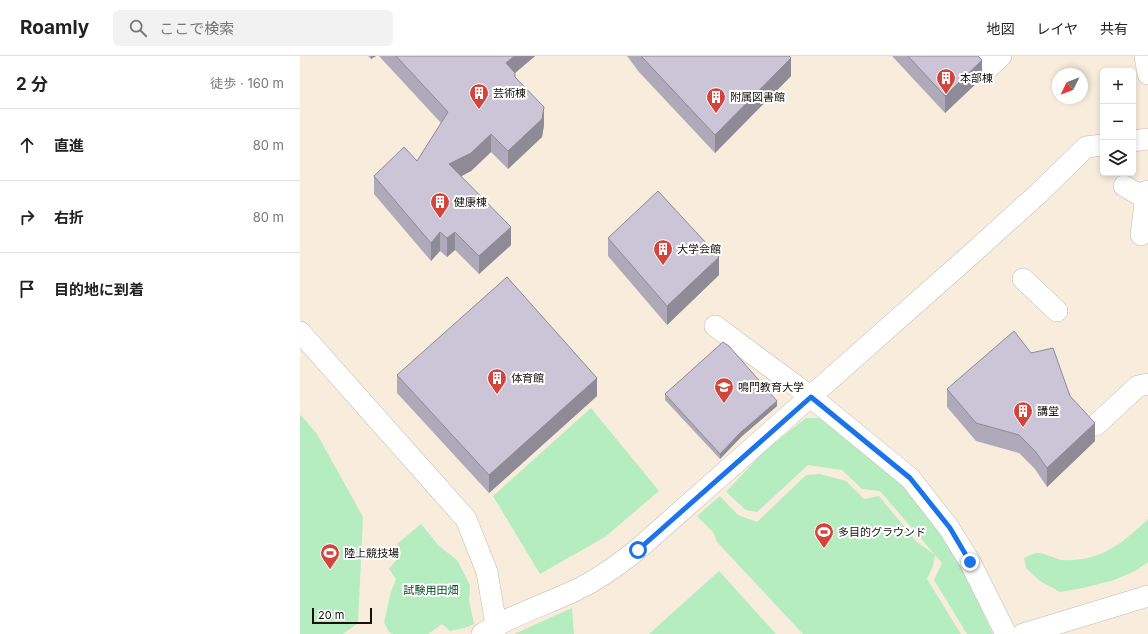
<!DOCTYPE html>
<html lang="ja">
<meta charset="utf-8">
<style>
:root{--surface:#fff;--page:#f2f2f2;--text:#222;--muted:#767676;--line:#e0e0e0}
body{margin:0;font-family:Inter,"Noto Sans JP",sans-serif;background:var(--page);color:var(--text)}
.controls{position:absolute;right:12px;top:12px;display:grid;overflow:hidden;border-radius:6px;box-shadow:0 2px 6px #0003}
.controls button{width:36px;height:36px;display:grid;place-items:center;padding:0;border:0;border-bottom:1px solid var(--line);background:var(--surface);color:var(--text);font:20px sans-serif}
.compass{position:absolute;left:752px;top:12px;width:36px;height:36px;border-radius:50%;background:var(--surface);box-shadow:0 2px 6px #0003;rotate:227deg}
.scale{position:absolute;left:12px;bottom:10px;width:60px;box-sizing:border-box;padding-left:4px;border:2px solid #15110b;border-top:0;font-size:11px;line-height:14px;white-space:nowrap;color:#15110b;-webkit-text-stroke:3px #fff;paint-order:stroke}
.stop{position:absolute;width:12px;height:12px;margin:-9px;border:3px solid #1a73e8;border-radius:50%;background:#fff}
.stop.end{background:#1a73e8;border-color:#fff;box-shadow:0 1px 4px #0008}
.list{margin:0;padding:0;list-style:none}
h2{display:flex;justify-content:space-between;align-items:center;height:52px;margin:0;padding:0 16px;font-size:17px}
h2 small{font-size:13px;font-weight:400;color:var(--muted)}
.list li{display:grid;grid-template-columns:26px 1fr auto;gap:12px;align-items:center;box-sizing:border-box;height:72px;padding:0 16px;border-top:1px solid var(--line)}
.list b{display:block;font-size:15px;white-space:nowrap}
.list em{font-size:13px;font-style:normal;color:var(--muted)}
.icon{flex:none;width:22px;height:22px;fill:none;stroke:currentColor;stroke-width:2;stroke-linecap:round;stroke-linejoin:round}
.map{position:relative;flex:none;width:848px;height:578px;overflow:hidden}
header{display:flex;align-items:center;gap:24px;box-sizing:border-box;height:56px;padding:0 20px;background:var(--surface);border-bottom:1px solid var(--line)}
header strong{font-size:19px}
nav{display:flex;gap:22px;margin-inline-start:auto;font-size:14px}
.search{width:280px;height:36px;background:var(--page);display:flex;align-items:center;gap:10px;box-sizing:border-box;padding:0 14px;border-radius:6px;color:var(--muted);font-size:15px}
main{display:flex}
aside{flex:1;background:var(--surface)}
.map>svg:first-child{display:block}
.green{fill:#b5ecc0}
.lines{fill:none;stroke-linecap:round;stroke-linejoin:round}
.minor-casing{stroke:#c4baa9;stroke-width:22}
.minor{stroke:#fff;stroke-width:21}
.wall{fill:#afa9b9}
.shaded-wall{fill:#8e8a96}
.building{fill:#cbc5d7;stroke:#8e8a96}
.route{stroke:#1a73e8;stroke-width:5}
.labels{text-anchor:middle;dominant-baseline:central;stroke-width:4;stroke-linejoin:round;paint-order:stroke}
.poi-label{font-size:11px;fill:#15110b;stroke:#fff;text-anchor:start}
.park-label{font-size:11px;fill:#015021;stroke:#fff}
</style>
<header>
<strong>Roamly</strong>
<div class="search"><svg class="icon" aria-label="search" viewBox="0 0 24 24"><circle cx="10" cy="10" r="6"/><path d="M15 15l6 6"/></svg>ここで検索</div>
<nav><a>地図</a><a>レイヤ</a><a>共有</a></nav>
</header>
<main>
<aside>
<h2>2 分<small>徒歩 · 160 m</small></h2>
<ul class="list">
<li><svg class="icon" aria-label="ahead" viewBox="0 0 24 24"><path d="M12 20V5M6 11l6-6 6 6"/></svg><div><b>直進</b></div><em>80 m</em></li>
<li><svg class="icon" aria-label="right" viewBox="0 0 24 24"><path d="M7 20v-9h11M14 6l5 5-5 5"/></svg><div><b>右折</b></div><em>80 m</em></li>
<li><svg class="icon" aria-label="arrive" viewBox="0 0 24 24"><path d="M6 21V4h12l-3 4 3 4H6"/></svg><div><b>目的地に到着</b></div></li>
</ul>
</aside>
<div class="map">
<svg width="848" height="578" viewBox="0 0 848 578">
<rect width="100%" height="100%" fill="#f8eddc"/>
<path class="green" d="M291,352L359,435L305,481L240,518L193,440Z
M0,358L17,378L63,461L58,567L43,578H0Z
M506,362H523L605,428L659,504L693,578H667L634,524L642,507L580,435L562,433L542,414L508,409L457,456L446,454L426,436L464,395Z
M520,418L546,425L564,443L579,440L617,486L635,499L633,510L627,523L661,578H503L417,486L413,476L397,460L420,440L438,459L457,466L506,419Z
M848,463V506L835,515L814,524L783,532L760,536L740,525L726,512L724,502C728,500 734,497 738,497C746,497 754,503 762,504C800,506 822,488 848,463Z
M121,468L139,490L157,504L170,529L169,544L174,568L165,572L150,575L142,568L128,578H93L89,576L84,566L91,536L96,523L89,513L101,498L97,488Z
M419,515L476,578H349Z
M272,552L274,578H214Z"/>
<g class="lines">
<defs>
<path id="minor" d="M677,0L688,12L701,0
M845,0L848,18
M833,85L848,83
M824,130L838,138L848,135
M841,179L845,147L844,136
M723,223L757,255
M415,270L511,341L610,422L649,472L670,506L706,578
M0,276L166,463L187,516L196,569L195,578
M796,369L838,330L848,328
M182,578C211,559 245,549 276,534C298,524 318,509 337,494L667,202L739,137L786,91L803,89
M723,578L848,540"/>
</defs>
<use href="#minor" class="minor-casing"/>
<use href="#minor" class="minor"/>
</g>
<path class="wall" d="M68,0H76L71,3Z
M79,0H235L215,17V22L244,69L242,81L208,113L191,96L171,115L161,120L211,189L179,218L155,194L147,201L140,195L131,205L74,138V120L117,105L141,67Z
M327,0H489L491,20L415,97L339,16Z
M592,0H678L682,22L645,57Z
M308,182L419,219L367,269L308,200Z
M97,319L297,340L189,437L97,337Z
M647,333L770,340L795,385L747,431L735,413L719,397L676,385L647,351Z
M365,338L477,350L441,381L420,403L365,344Z"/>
<path class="shaded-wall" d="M71,0H76L71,3Z
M214,0H235L215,17V35L206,7Z
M491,2V20L415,97V79Z
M682,4V22L645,57V40Z
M244,51V69L242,81L208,113V95Z
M191,78V96L171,115L149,127V108Z
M211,171V189L179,218V200Z
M140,176V195L131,205V187Z
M155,176V194L147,201V182Z
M419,201V219L367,269V250Z
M297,322V340L189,437V419Z
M477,345V350L441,381L420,403V398L441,376Z
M795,367V385L747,431V412Z"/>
<path class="building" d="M96,0H214L206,7L215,17V21L244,51L242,63L208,95L191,78L171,97L149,108L211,171L179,200L155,176L147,182L140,176L131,187L74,120L104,91L117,105L148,56Z
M341,0H489L491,2L415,79Z
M608,0H678L682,4L645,40Z
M358,135L419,201L367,250L308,182Z
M207,221L297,322L189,419L97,319Z
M714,275L731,297L753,292L770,340L795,367L747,412L735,395L719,379L676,367L647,333Z
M423,286L429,290L477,345L441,376L420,398L365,338Z"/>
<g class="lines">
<path class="route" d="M338,494L511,341L610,422L650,472L670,506"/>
</g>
<defs>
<symbol id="building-pin" viewBox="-11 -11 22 30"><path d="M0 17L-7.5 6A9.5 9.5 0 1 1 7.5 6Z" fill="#d3453c" stroke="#fff"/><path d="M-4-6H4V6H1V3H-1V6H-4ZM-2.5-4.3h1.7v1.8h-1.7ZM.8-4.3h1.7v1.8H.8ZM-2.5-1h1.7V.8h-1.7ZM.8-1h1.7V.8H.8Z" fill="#fff"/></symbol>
<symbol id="university-pin" viewBox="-11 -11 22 30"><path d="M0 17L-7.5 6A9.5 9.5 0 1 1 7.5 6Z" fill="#d3453c" stroke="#fff"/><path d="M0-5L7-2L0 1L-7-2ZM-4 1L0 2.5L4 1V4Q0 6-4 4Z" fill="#fff"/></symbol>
<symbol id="stadium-pin" viewBox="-11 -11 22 30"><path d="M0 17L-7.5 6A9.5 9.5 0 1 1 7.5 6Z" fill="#d3453c" stroke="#fff"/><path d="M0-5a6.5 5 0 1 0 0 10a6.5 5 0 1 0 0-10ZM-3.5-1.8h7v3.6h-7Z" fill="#fff"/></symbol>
</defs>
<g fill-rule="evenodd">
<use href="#building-pin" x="635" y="11" width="22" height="30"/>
<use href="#building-pin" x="168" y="26" width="22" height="30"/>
<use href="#building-pin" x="405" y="30" width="22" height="30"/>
<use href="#building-pin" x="129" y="135" width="22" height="30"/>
<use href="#building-pin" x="352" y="182" width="22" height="30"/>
<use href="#building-pin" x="186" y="311" width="22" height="30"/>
<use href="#university-pin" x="413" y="320" width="22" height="30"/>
<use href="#building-pin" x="712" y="344" width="22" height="30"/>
<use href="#stadium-pin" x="513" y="465" width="22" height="30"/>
<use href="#stadium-pin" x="19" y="486" width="22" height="30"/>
</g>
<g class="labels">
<g class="poi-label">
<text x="660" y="22">本部棟</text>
<text x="193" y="37">芸術棟</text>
<text x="430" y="41">附属図書館</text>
<text x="154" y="146">健康棟</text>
<text x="377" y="193">大学会館</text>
<text x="211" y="322">体育館</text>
<text x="438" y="331">鳴門教育大学</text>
<text x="737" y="355">講堂</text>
<text x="538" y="476">多目的グラウンド</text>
<text x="44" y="497">陸上競技場</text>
</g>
<g class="park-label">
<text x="131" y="534">試験用田畑</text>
</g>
</g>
</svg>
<div class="controls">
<button>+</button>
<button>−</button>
<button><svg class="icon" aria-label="layers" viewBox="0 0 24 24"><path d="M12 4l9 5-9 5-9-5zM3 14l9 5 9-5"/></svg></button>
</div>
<svg class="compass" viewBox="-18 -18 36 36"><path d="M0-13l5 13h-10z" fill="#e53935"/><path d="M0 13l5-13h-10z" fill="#767676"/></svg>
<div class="scale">20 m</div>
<div class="stop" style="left:338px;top:494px"></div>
<div class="stop end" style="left:670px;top:506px"></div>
</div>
</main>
